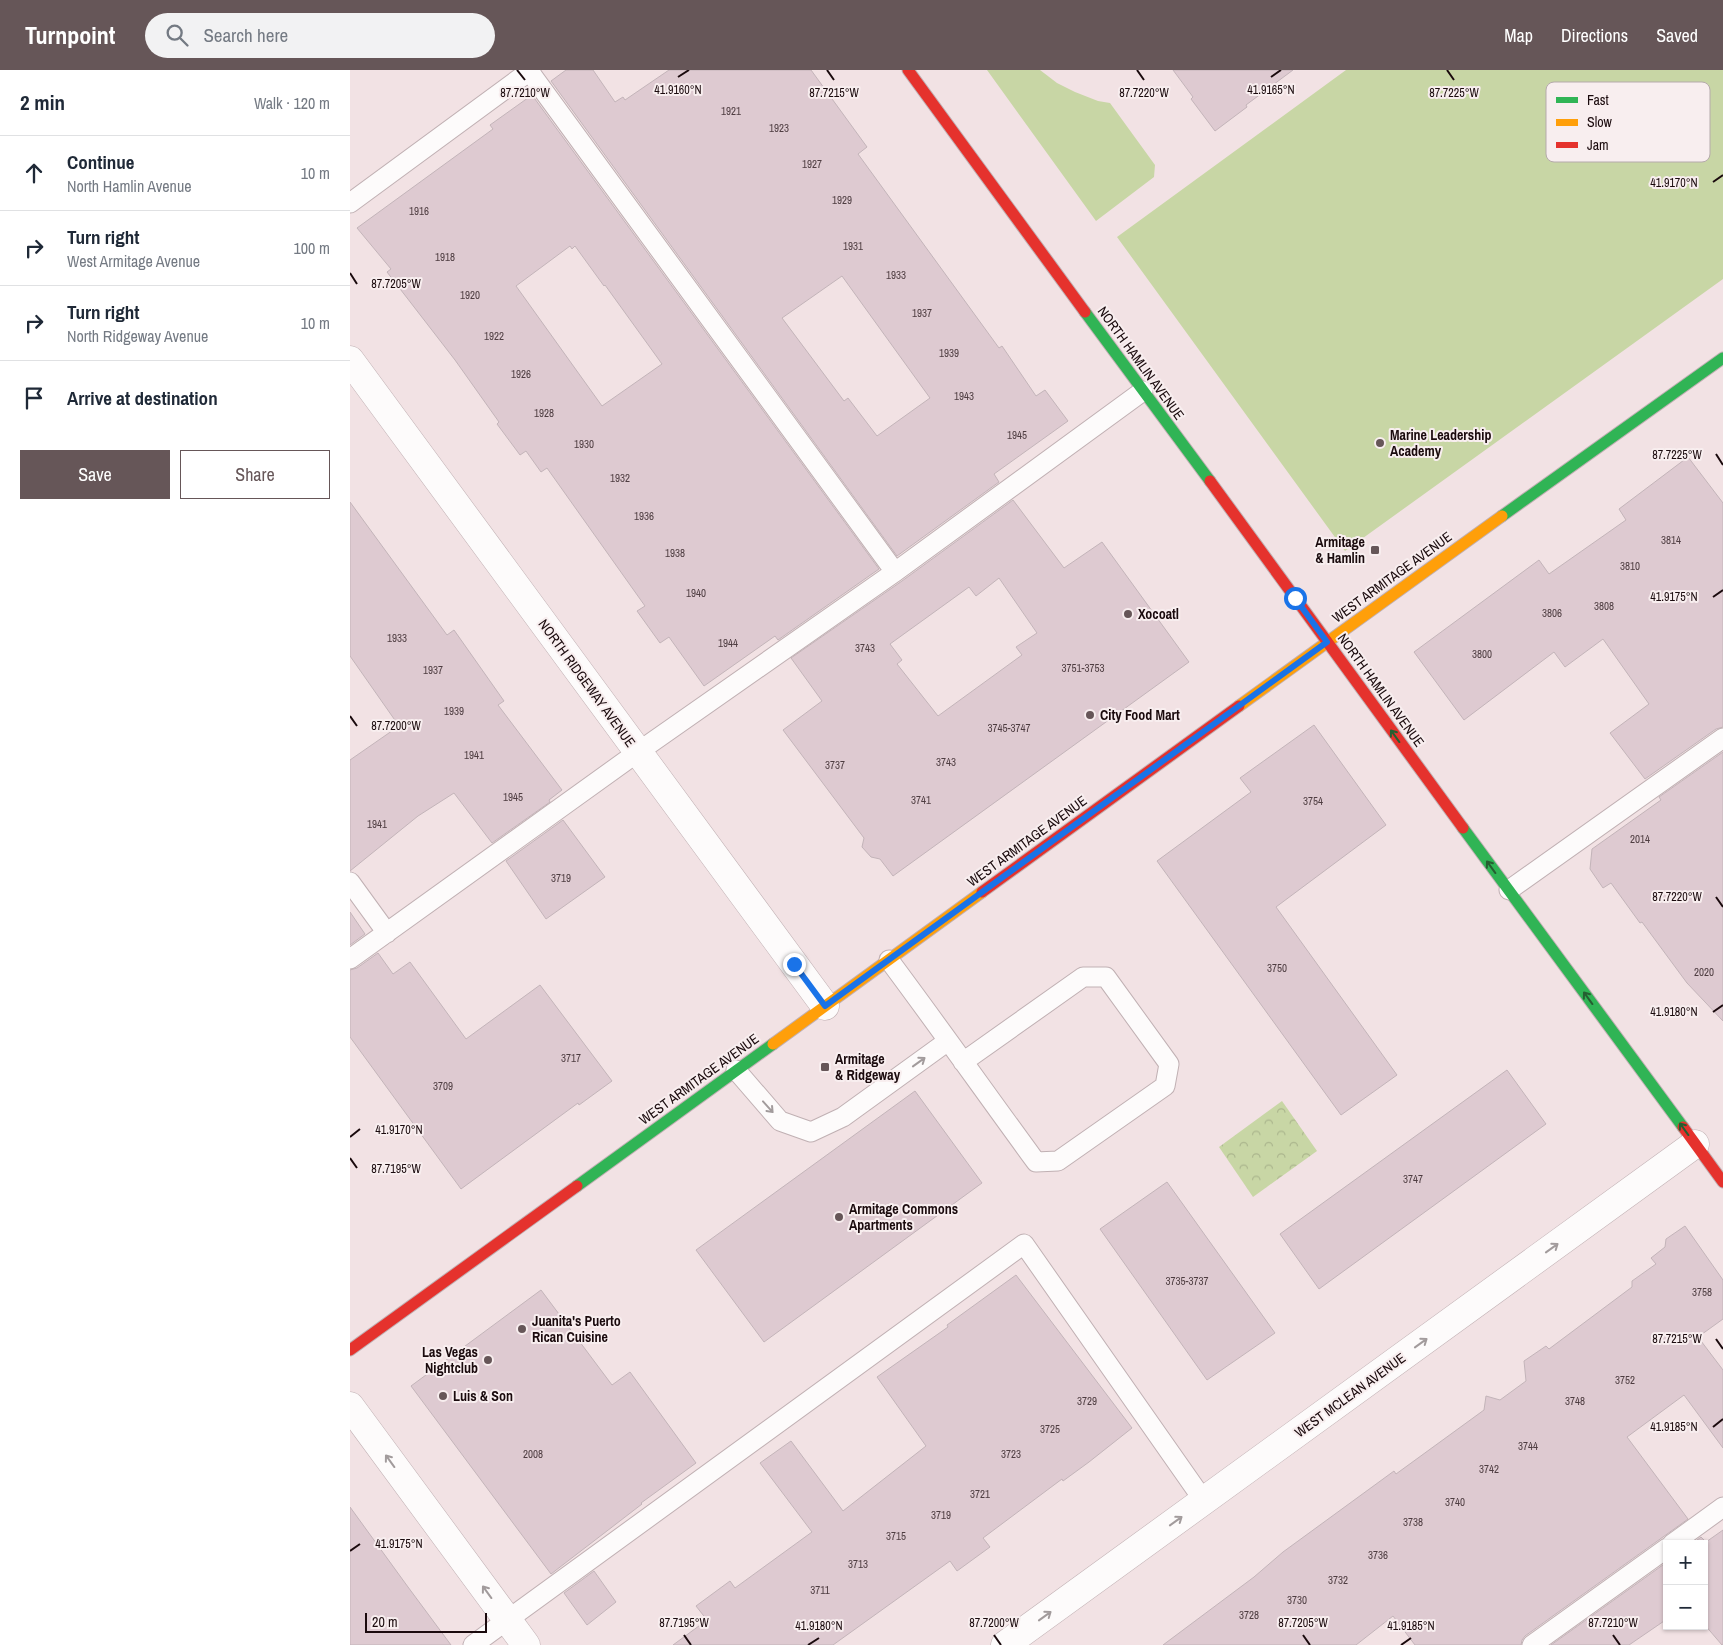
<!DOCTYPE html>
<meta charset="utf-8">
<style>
:root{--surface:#fff;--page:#f2f2f3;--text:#1f2937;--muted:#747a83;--line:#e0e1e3;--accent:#665658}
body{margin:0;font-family:"Archivo Narrow",sans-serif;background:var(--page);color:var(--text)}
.controls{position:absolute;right:15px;bottom:15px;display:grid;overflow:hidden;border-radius:0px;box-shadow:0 1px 4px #0004}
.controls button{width:45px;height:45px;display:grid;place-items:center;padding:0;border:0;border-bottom:1px solid var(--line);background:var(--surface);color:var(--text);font:25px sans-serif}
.scale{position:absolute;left:15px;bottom:12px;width:122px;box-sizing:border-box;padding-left:5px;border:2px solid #1a0a0d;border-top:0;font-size:14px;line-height:18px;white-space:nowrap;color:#1a0a0d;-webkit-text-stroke:4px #f8eeef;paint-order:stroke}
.stop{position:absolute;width:15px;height:15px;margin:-11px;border:4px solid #1a73e8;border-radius:50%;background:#fff}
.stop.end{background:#1a73e8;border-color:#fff;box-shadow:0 1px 5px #0008}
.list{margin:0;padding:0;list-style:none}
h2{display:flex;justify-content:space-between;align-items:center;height:65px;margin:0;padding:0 20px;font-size:21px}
h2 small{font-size:16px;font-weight:400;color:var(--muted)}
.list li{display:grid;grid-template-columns:32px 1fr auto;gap:15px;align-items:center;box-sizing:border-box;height:75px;padding:0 20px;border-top:1px solid var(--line)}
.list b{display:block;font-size:19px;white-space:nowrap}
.list p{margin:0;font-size:16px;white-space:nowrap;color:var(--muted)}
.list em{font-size:16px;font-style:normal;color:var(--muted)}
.actions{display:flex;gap:10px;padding:15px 20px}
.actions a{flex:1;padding:11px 0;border:1px solid var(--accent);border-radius:0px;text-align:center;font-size:18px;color:var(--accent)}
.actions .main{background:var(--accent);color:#fff}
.icon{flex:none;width:28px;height:28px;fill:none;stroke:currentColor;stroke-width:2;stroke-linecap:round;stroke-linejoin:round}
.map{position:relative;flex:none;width:1373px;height:1575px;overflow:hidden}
header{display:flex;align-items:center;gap:30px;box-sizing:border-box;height:70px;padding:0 25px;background:var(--accent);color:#fff}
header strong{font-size:24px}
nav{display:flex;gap:28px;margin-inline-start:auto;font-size:18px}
.search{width:350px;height:45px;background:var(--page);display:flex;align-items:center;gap:12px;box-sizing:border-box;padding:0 18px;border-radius:28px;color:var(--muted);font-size:19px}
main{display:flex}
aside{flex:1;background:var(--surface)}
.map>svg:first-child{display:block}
.green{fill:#c8d6a5}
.park{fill:url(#park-crowns)}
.building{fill:#decad1;stroke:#c3b4b9;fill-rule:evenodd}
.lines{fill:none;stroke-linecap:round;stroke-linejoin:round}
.lane-casing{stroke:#c0b0b3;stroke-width:21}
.street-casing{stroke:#c0b0b3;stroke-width:29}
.fast-casing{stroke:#c0b0b3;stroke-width:13}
.slow-casing{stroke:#c0b0b3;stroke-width:13}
.jam-casing{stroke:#c0b0b3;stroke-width:13}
.lane{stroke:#fdfbfb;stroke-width:19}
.street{stroke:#fdfbfb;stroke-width:28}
.fast{stroke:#30b455;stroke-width:11}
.slow{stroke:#ff9f0a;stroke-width:11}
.jam{stroke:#e5322d;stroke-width:11}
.oneway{stroke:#255f31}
.oneway2{stroke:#a29b9c}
.route{stroke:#1a73e8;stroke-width:6}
.ticks{fill:none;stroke:#1a0a0d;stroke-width:2}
.poi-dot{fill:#665658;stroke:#f8eeef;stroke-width:2}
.labels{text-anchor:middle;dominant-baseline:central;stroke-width:4;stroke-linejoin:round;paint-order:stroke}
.number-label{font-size:11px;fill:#4e3d41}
.street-label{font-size:14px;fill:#1a0a0d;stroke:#f8eeef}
.poi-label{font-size:14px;font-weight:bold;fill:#1a0a0d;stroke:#f8eeef;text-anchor:start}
.key{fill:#f8eeef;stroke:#b5aaab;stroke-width:1}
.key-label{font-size:14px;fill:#1a0a0d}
.ticks-label{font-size:12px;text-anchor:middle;fill:#1a0a0d;stroke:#f8eeef;stroke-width:4;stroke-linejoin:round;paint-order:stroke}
</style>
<header>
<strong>Turnpoint</strong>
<div class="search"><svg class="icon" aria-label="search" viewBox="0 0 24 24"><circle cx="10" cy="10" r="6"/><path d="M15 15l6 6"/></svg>Search here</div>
<nav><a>Map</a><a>Directions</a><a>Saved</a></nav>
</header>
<main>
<aside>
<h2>2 min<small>Walk · 120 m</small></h2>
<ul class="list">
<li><svg class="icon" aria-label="ahead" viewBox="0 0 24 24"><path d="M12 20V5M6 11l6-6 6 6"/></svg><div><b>Continue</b><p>North Hamlin Avenue</p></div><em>10 m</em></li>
<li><svg class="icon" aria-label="right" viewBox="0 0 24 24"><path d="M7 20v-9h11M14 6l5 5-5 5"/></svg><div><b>Turn right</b><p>West Armitage Avenue</p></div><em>100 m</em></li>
<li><svg class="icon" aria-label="right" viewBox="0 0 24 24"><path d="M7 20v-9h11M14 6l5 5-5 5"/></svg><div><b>Turn right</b><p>North Ridgeway Avenue</p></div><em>10 m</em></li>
<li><svg class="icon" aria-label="arrive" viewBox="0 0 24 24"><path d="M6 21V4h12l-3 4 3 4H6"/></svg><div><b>Arrive at destination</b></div></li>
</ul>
<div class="actions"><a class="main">Save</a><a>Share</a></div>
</aside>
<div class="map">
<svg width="1373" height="1575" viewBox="0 0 1373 1575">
<defs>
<pattern id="park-crowns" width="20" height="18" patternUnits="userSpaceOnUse" patternTransform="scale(1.25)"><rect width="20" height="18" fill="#c8d6a5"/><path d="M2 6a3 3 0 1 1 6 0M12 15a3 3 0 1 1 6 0" fill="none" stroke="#abb68d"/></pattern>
</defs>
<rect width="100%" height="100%" fill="#f2e2e4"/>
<path class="green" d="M637,0H690L707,13L725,22L748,31L760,33L805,95L804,107L746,151Z
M996,0H1373V209L995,481L767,167Z"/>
<path class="park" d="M932,1031L967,1081L903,1127L869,1077Z"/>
<path class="building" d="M216,0H243L265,32L273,27L275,30L319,0H461L517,77L508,84L649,278L652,276L686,326L695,320L718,351L644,404L649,412L547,486L201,11ZM492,206L580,328L527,366L498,328L494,331L432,248Z
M823,0H943L896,35L897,37L865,61L841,29L843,27Z
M182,25L529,499L428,570L425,566L354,616L319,567L310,573L287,541L295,536L197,398L191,402L176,381L170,385L147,354L149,352L105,290L37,202L41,199L7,158L143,59L140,55ZM220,176L222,179L225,176L254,216L255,215L312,294L252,336L166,216Z
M1338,387L1373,433V657L1366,659L1295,709L1260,663L1299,634L1253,569L1215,597L1204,582L1114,650L1064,582L1189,490L1199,504L1276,450L1269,439Z
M663,430L714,498L752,472L839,592L543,806L530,789L521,787L512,777L514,768L433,660L472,631L441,588L552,511ZM649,508L687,563L666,577L672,585L588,646L547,594L552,590L540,574L619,517L626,526Z
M0,432L97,565L104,560L154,631L148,635L212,720L199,730L200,732L142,773L104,723L68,746L0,801V690L49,656L0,586Z
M964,655L1036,755L926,837L1047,1005L991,1045L807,791L901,722L890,708Z
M1373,682V951L1337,913L1292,852L1290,853L1261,813L1253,818L1240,799L1242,779L1311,730L1309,727Z
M213,750L255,807L196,849L156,791Z
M0,842L15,864L0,875Z
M28,883L43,904L60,892L116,969L190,915L262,1011L229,1035L228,1033L111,1119L0,967V900L7,898Z
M1157,1000L1196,1054L969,1219L930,1164Z
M565,1021L632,1113L414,1272L346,1180Z
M817,1112L925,1263L857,1310L750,1159Z
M1335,1156L1373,1210V1249L1348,1267L1373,1300V1378L1334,1325L1277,1367L1338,1449L1175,1566L1172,1570L1171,1575H1065L1043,1546L1006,1575H813L904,1507L933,1482L1044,1401L1046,1404L1134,1340L1136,1326L1150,1330L1176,1311L1174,1291L1196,1276L1199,1279L1282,1217V1211L1306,1194L1301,1188L1315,1177L1316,1169Z
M666,1205L782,1358L739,1392L713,1411L712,1409L633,1468L640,1477L607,1501L600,1491L483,1575H323L357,1550L346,1536L380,1511L385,1518L462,1462L410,1393L441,1371L493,1441L576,1376L527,1307L598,1257L597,1255Z
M191,1220L262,1315L280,1302L346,1393L291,1433L292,1434L201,1504L61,1316Z
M0,1437L58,1517L101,1575H0Z
M1373,1460V1575H1372L1354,1554V1474H1342L1351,1467L1356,1472Z
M1317,1492V1549L1279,1575H1201Z
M244,1501L266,1532L237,1555L214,1523Z"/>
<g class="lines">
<defs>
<path id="lane" d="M179,1L545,502
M0,133L181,0
M0,812L37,863
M1159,820L1373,668
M0,889L288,682L545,502L793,321
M539,890C589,957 637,1025 686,1092L708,1091L815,1016L819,994L756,907H733L613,992
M386,1000L430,1051L461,1062L493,1047L598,971
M1322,1474L1373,1437
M123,1575L674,1174L854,1431
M1182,1575L1317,1478"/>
<path id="street" d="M0,290L475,936
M0,1336L176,1575
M655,1575L1345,1074"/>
<path id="fast" d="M735,242L860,411
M1152,446L1373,288
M1113,758L1333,1057
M227,1116L423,974"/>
<path id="slow" d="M889,636L1152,446
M423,974L632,822"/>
<path id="jam" d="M558,0L735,242
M860,411L1113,758
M632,822L889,636
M1333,1057L1373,1112
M0,1280L227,1116"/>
</defs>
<use href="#lane" class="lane-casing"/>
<use href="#street" class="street-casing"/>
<use href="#fast" class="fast-casing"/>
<use href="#slow" class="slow-casing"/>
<use href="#jam" class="jam-casing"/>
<use href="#lane" class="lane"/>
<use href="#street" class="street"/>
<use href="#fast" class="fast"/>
<use href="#slow" class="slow"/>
<use href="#jam" class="jam"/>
</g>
<defs><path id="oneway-shaft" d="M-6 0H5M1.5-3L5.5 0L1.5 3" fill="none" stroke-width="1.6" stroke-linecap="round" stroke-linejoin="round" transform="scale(1.25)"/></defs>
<g class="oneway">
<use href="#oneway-shaft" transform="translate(1045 666) rotate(-126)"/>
<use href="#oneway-shaft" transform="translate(1141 797) rotate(-126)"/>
<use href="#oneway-shaft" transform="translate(1238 928) rotate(-126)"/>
<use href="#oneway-shaft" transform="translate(1334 1059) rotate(-126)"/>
</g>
<g class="oneway2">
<use href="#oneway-shaft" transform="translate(569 992) rotate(-36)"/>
<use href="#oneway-shaft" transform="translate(418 1037) rotate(48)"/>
<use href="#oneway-shaft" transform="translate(1202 1178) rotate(-36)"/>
<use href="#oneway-shaft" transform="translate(1071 1273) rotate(-36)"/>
<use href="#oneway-shaft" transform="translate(40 1391) rotate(-126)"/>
<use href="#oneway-shaft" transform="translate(826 1451) rotate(-36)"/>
<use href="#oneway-shaft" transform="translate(137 1522) rotate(-126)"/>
<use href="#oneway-shaft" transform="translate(695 1546) rotate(-36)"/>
</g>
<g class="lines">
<path class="route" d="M444,894L475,936L977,572L945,528"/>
</g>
<path class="ticks" d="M167,0L175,10M477,0L484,10M787,0L794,10M1097,0L1104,10M328,7L339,0M921,7L931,0M1363,112L1373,105M0,203L7,214M1366,384L1373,395M1363,527L1373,520M0,646L7,656M1366,827L1373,837M1363,942L1373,935M0,1067L10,1059M0,1088L7,1098M1366,1269L1373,1279M1363,1357L1373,1349M0,1481L10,1474M334,1565L341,1575M644,1565L651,1575M953,1565L960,1575M1263,1565L1270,1575M458,1575L469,1568M1051,1575L1061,1568"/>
<g class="poi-dot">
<circle cx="1030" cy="373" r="5"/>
<rect x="1020" y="475" width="10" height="10" rx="2.5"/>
<circle cx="778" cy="544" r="5"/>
<circle cx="740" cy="645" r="5"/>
<rect x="470" y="992" width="10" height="10" rx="2.5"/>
<circle cx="489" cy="1147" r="5"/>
<circle cx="172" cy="1259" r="5"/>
<circle cx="138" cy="1290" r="5"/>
<circle cx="93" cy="1326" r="5"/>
</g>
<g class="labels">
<g class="number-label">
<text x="381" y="41">1921</text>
<text x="429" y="58">1923</text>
<text x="462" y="94">1927</text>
<text x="492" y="130">1929</text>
<text x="69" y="141">1916</text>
<text x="503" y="176">1931</text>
<text x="95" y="187">1918</text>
<text x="546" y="205">1933</text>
<text x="120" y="225">1920</text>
<text x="572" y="243">1937</text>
<text x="144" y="266">1922</text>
<text x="599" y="283">1939</text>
<text x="171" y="304">1926</text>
<text x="614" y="326">1943</text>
<text x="194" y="343">1928</text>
<text x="667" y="365">1945</text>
<text x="234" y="374">1930</text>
<text x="270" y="408">1932</text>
<text x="294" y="446">1936</text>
<text x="1321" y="470">3814</text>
<text x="325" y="483">1938</text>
<text x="1280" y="496">3810</text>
<text x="346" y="523">1940</text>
<text x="1254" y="536">3808</text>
<text x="1202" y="543">3806</text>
<text x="47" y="568">1933</text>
<text x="378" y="573">1944</text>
<text x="515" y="578">3743</text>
<text x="1132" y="584">3800</text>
<text x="733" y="598">3751-3753</text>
<text x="83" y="600">1937</text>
<text x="104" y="641">1939</text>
<text x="659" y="658">3745-3747</text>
<text x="124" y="685">1941</text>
<text x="596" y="692">3743</text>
<text x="485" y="695">3737</text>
<text x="163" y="727">1945</text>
<text x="571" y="730">3741</text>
<text x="963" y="731">3754</text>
<text x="27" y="754">1941</text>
<text x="1290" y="769">2014</text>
<text x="211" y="808">3719</text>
<text x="927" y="898">3750</text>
<text x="1354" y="902">2020</text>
<text x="221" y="988">3717</text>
<text x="93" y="1016">3709</text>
<text x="1063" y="1109">3747</text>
<text x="837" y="1211">3735-3737</text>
<text x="1352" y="1222">3758</text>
<text x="1275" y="1310">3752</text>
<text x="737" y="1331">3729</text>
<text x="1225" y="1331">3748</text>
<text x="700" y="1359">3725</text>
<text x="1178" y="1376">3744</text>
<text x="183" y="1384">2008</text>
<text x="661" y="1384">3723</text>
<text x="1139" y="1399">3742</text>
<text x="630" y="1424">3721</text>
<text x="1105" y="1432">3740</text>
<text x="591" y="1445">3719</text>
<text x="1063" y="1452">3738</text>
<text x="546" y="1466">3715</text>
<text x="1028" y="1485">3736</text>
<text x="508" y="1494">3713</text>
<text x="988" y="1510">3732</text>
<text x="470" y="1520">3711</text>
<text x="947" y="1530">3730</text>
<text x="899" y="1545">3728</text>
</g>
<g class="street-label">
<text transform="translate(791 293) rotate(54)">NORTH HAMLIN AVENUE</text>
<text transform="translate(1042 507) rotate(-36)">WEST ARMITAGE AVENUE</text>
<text transform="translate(237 613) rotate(54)">NORTH RIDGEWAY AVENUE</text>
<text transform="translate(1031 620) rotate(54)">NORTH HAMLIN AVENUE</text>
<text transform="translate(677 771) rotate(-36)">WEST ARMITAGE AVENUE</text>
<text transform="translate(349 1009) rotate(-36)">WEST ARMITAGE AVENUE</text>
<text transform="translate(1000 1325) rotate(-36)">WEST MCLEAN AVENUE</text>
</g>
<g class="poi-label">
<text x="1040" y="365">Marine Leadership<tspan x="1040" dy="16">Academy</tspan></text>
<text x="1015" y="472" text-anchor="end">Armitage<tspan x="1015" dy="16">&amp; Hamlin</tspan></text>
<text x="788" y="544">Xocoatl</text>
<text x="750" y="645">City Food Mart</text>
<text x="485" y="989">Armitage<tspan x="485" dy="16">&amp; Ridgeway</tspan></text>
<text x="499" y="1139">Armitage Commons<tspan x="499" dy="16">Apartments</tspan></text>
<text x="182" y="1251">Juanita's Puerto<tspan x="182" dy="16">Rican Cuisine</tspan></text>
<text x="128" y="1282" text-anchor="end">Las Vegas<tspan x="128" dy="16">Nightclub</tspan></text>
<text x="103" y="1326">Luis &amp; Son</text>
</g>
</g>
<rect x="1196" y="12" width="164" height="80" rx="8" class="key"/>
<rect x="1206" y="27" width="22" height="6" fill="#30b455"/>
<rect x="1206" y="49" width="22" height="7" fill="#ff9f0a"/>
<rect x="1206" y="72" width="22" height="6" fill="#e5322d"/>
<g class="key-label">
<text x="1237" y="35">Fast</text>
<text x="1237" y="57">Slow</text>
<text x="1237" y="80">Jam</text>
</g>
<g class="ticks-label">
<text x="328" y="24">41.9160°N</text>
<text x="921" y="24">41.9165°N</text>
<text x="175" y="27">87.7210°W</text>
<text x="484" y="27">87.7215°W</text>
<text x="794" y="27">87.7220°W</text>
<text x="1104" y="27">87.7225°W</text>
<text x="1324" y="117">41.9170°N</text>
<text x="46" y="218">87.7205°W</text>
<text x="1327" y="389">87.7225°W</text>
<text x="1324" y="531">41.9175°N</text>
<text x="46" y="660">87.7200°W</text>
<text x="1327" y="831">87.7220°W</text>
<text x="1324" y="946">41.9180°N</text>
<text x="49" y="1064">41.9170°N</text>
<text x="46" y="1103">87.7195°W</text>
<text x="1327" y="1273">87.7215°W</text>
<text x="1324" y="1361">41.9185°N</text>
<text x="49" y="1478">41.9175°N</text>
<text x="334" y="1557">87.7195°W</text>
<text x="644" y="1557">87.7200°W</text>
<text x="953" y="1557">87.7205°W</text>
<text x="1263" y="1557">87.7210°W</text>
<text x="469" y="1560">41.9180°N</text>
<text x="1061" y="1560">41.9185°N</text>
</g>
</svg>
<div class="controls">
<button>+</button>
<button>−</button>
</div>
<div class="scale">20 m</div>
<div class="stop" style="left:945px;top:528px"></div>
<div class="stop end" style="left:444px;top:894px"></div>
</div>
</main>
